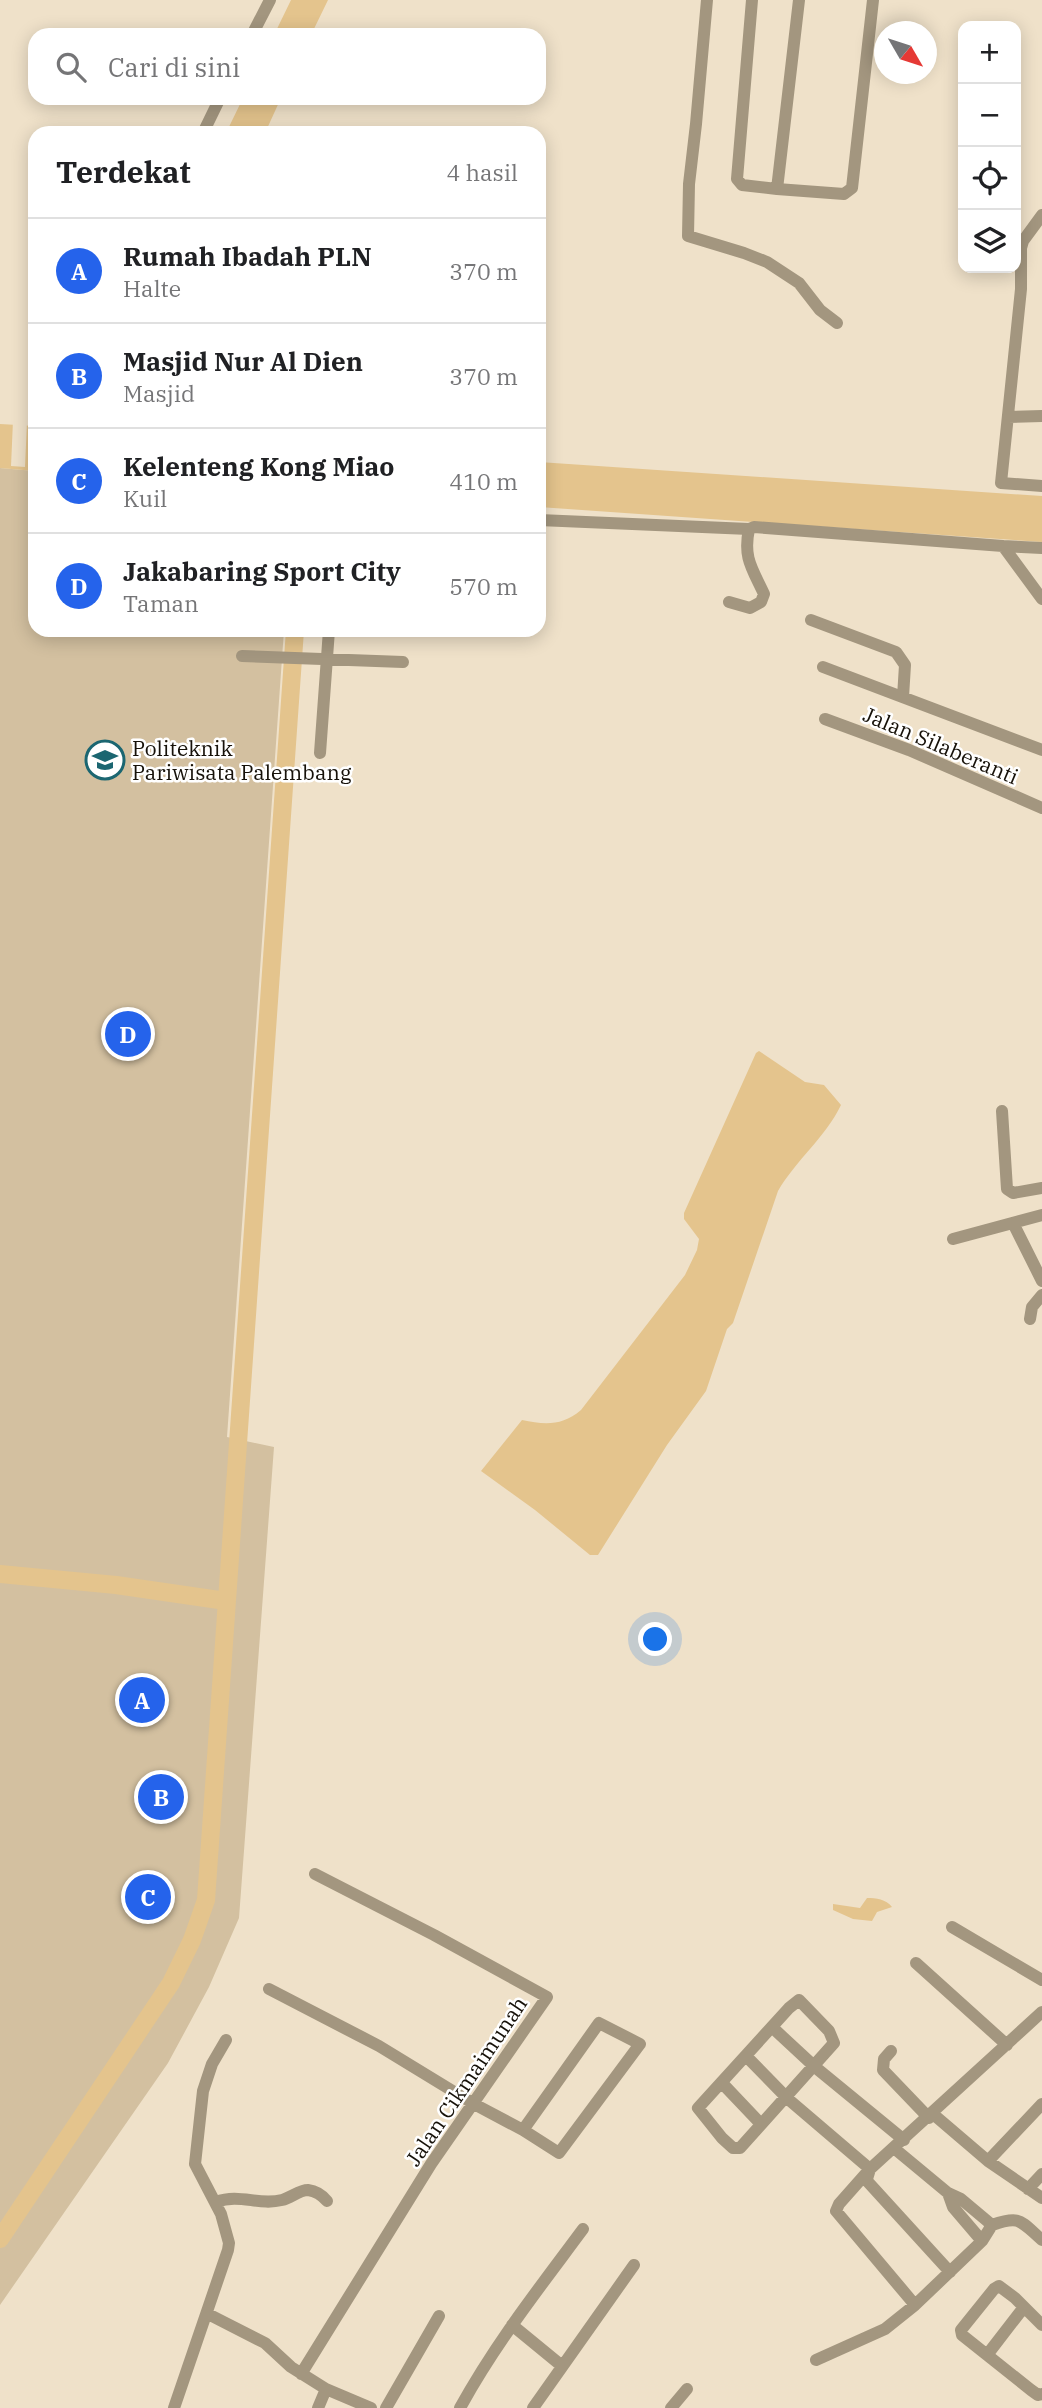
<!DOCTYPE html>
<html lang="id">
<meta charset="utf-8">
<style>
:root{--surface:#fff;--page:#f2f2f2;--text:#202124;--muted:#757577;--line:#e0e0e0;--accent:#2563eb}
body{margin:0;font-family:"IBM Plex Serif",serif;background:var(--page);color:var(--text)}
.controls{position:absolute;right:21px;top:21px;display:grid;overflow:hidden;border-radius:14px;box-shadow:0 4px 18px #0003}
.controls button{width:63px;height:63px;display:grid;place-items:center;padding:0;border:0;border-bottom:2px solid var(--line);background:var(--surface);color:var(--text);font:35px sans-serif}
.compass{position:absolute;left:874px;top:21px;width:63px;height:63px;border-radius:50%;background:var(--surface);box-shadow:0 4px 18px #0003;rotate:129deg}
.you{position:absolute;left:656px;top:1640px;width:24px;height:24px;margin:-18px;border:5px solid #fff;border-radius:50%;background:#1a73e8;box-shadow:0 0 0 10px #1a73e833}
.badge{display:grid;place-items:center;width:46px;height:46px;border-radius:50%;background:var(--accent);color:#fff;font-size:23px;font-weight:700}
.pin{position:absolute;translate:-50% -50%;border:4px solid #fff;box-shadow:0 2px 7px #0006}
.list{margin:0;padding:0;list-style:none}
h2{display:flex;justify-content:space-between;align-items:center;height:91px;margin:0;padding:0 28px;font-size:30px}
h2 small{font-size:23px;font-weight:400;color:var(--muted)}
.list li{display:grid;grid-template-columns:46px 1fr auto;gap:21px;align-items:center;box-sizing:border-box;height:105px;padding:0 28px;border-top:2px solid var(--line)}
.list b{display:block;font-size:26px;white-space:nowrap}
.list p{margin:0;font-size:23px;white-space:nowrap;color:var(--muted)}
.list em{font-size:23px;font-style:normal;color:var(--muted)}
.icon{flex:none;width:38px;height:38px;fill:none;stroke:currentColor;stroke-width:2;stroke-linecap:round;stroke-linejoin:round}
.map{position:relative;flex:none;width:1042px;height:2408px;overflow:hidden}
.search{position:absolute;background:var(--surface);box-shadow:0 4px 18px #0003;left:28px;top:28px;width:518px;height:77px;display:flex;align-items:center;gap:18px;box-sizing:border-box;padding:0 24px;border-radius:21px;color:var(--muted);font-size:26px}
.panel{position:absolute;background:var(--surface);box-shadow:0 4px 18px #0003;left:28px;top:126px;width:518px;height:511px;border-radius:21px}
.map>svg:first-child{display:block}
.green{fill:#d3c0a0}
.water{fill:#e4c48d}
.pier{fill:#efe1c9}
.lines{fill:none;stroke-linecap:round;stroke-linejoin:round}
.river{stroke:#e4c48d;stroke-width:18}
.minor{stroke:#a3967f;stroke-width:12}
.labels{text-anchor:middle;dominant-baseline:central;stroke-width:5;stroke-linejoin:round;paint-order:stroke}
.street-label{font-size:21px;fill:#161109;stroke:#fff}
.poi-label{font-size:21px;fill:#161109;stroke:#fff;text-anchor:start}
</style>
<div class="map">
<svg width="1042" height="2408" viewBox="0 0 1042 2408">
<rect width="100%" height="100%" fill="#efe1c9"/>
<path class="green" d="M0,468L35,471V630H284L227,1437L274,1447L239,1918L209,1987L168,2063L0,2305Z"/>
<path class="water" d="M291,0H328L311,35H274Z
M243,98H281L265,133H226Z
M0,424L35,426V471L0,468Z
M539,462L1042,496V542L539,507Z
M759,1051L805,1082L824,1085L841,1105C825,1138 796,1160 778,1191L733,1323L727,1329L706,1391L667,1445L598,1555H590L535,1510L481,1471L522,1420C545,1425 562,1426 581,1410L685,1275L697,1250L699,1239L684,1219V1213L756,1053Z
M867,1898C876,1898 886,1899 892,1907L877,1912L872,1921L853,1919L833,1910V1904L860,1908Z"/>
<path class="pier" d="M13,421L27,422L25,467L11,466Z"/>
<g class="lines">
<path class="river" d="M0,1574L116,1585L226,1601
M0,2239L171,1983L192,1940L206,1900L295,630"/>
<path class="minor" d="M707,0L696,124L689,184L688,236L744,253L767,262L799,283L820,310L837,323
M752,0L737,179L742,185L777,189L799,0
M252,35L270,0
M203,133L220,98
M777,189L844,194L852,188L873,0
M1042,215L1023,241L1021,248V289L1001,483L1042,486
M1008,417L1042,416
M539,520L749,529L754,527L1003,546L1042,599
M1003,546L1042,548
M729,602L750,608L761,602L764,594C752,568 743,558 749,529
M811,620L896,652L905,665L903,697
M242,656L403,662
M823,667L1042,750
M825,719L909,750L1042,808
M320,753L329,630
M1002,1111L1007,1189L1013,1193L1042,1188
M1013,1223L1042,1281
M953,1239L1042,1215
M1030,1319L1032,1307L1042,1295
M952,1927L1042,1980
M916,1963L1007,2045
M269,1989L379,2046L474,2104L523,2130
M799,2000L829,2031L834,2043L740,2148H733L722,2138L698,2108L789,2008Z
M599,2023L640,2044L559,2153L523,2130Z
M773,2028L815,2067L904,2140
M891,2051L884,2059L883,2070L929,2118
M746,2056L788,2099L870,2169L839,2204L836,2211L915,2305L982,2241L992,2225
M722,2083L761,2124
M933,2114L988,2161L1042,2198
M895,2149L948,2193L961,2199L992,2225C1021,2215 1020,2221 1042,2240
M988,2161L1042,2104
M1028,2189L1042,2174
M948,2193L953,2207L982,2241
M216,2202C240,2193 258,2206 282,2200C291,2198 299,2190 308,2190C316,2191 322,2195 327,2201
M950,2272L868,2182L867,2179L870,2169L1042,2012
M208,2314L265,2343L291,2367L326,2389L371,2408
M512,2325L562,2366
M1042,2325L1015,2298L999,2286L994,2289L961,2330L962,2335L1031,2390L1038,2395L1042,2394
M987,2355L1024,2307
M816,2360L885,2329L915,2305
M301,2374L431,2164L547,1997L434,1935L315,1874
M174,2408L228,2250L229,2243L221,2214L195,2164L203,2091L212,2064L226,2040
M318,2408L326,2389
M386,2408L439,2316
M460,2408C495,2344 540,2287 583,2229
M533,2408L634,2265
M671,2408L687,2389"/>
</g>
<defs>
<symbol id="university-ring" viewBox="-11 -11 22 22"><circle r="9.5" fill="#fff" stroke="#1b6671" stroke-width="1.5"/><path d="M0-5L7-2L0 1L-7-2ZM-4 1L0 2.5L4 1V4Q0 6-4 4Z" fill="#1b6671"/></symbol>
</defs>
<g fill-rule="evenodd">
<use href="#university-ring" x="83" y="738" width="44" height="44"/>
</g>
<g class="labels">
<g class="street-label">
<text transform="translate(941 745) rotate(23)">Jalan Silaberanti</text>
<text transform="translate(466 2081) rotate(-56)">Jalan Cikmaimunah</text>
</g>
<g class="poi-label">
<text x="132" y="748">Politeknik<tspan x="132" dy="24">Pariwisata Palembang</tspan></text>
</g>
</g>
</svg>
<div class="controls">
<button>+</button>
<button>−</button>
<button><svg class="icon" aria-label="locate" viewBox="0 0 24 24"><circle cx="12" cy="12" r="6"/><path d="M12 2v4M12 18v4M2 12h4M18 12h4"/></svg></button>
<button><svg class="icon" aria-label="layers" viewBox="0 0 24 24"><path d="M12 4l9 5-9 5-9-5zM3 14l9 5 9-5"/></svg></button>
</div>
<svg class="compass" viewBox="-18 -18 36 36"><path d="M0-13l5 13h-10z" fill="#e53935"/><path d="M0 13l5-13h-10z" fill="#757577"/></svg>
<div class="you"></div>
<div class="pin badge" style="left:142px;top:1700px">A</div>
<div class="pin badge" style="left:161px;top:1797px">B</div>
<div class="pin badge" style="left:148px;top:1897px">C</div>
<div class="pin badge" style="left:128px;top:1034px">D</div>
<div class="search"><svg class="icon" aria-label="search" viewBox="0 0 24 24"><circle cx="10" cy="10" r="6"/><path d="M15 15l6 6"/></svg>Cari di sini</div>
<section class="panel">
<h2>Terdekat<small>4 hasil</small></h2>
<ul class="list">
<li><span class="badge">A</span><div><b>Rumah Ibadah PLN</b><p>Halte</p></div><em>370 m</em></li>
<li><span class="badge">B</span><div><b>Masjid Nur Al Dien</b><p>Masjid</p></div><em>370 m</em></li>
<li><span class="badge">C</span><div><b>Kelenteng Kong Miao</b><p>Kuil</p></div><em>410 m</em></li>
<li><span class="badge">D</span><div><b>Jakabaring Sport City</b><p>Taman</p></div><em>570 m</em></li>
</ul>
</section>
</div>
